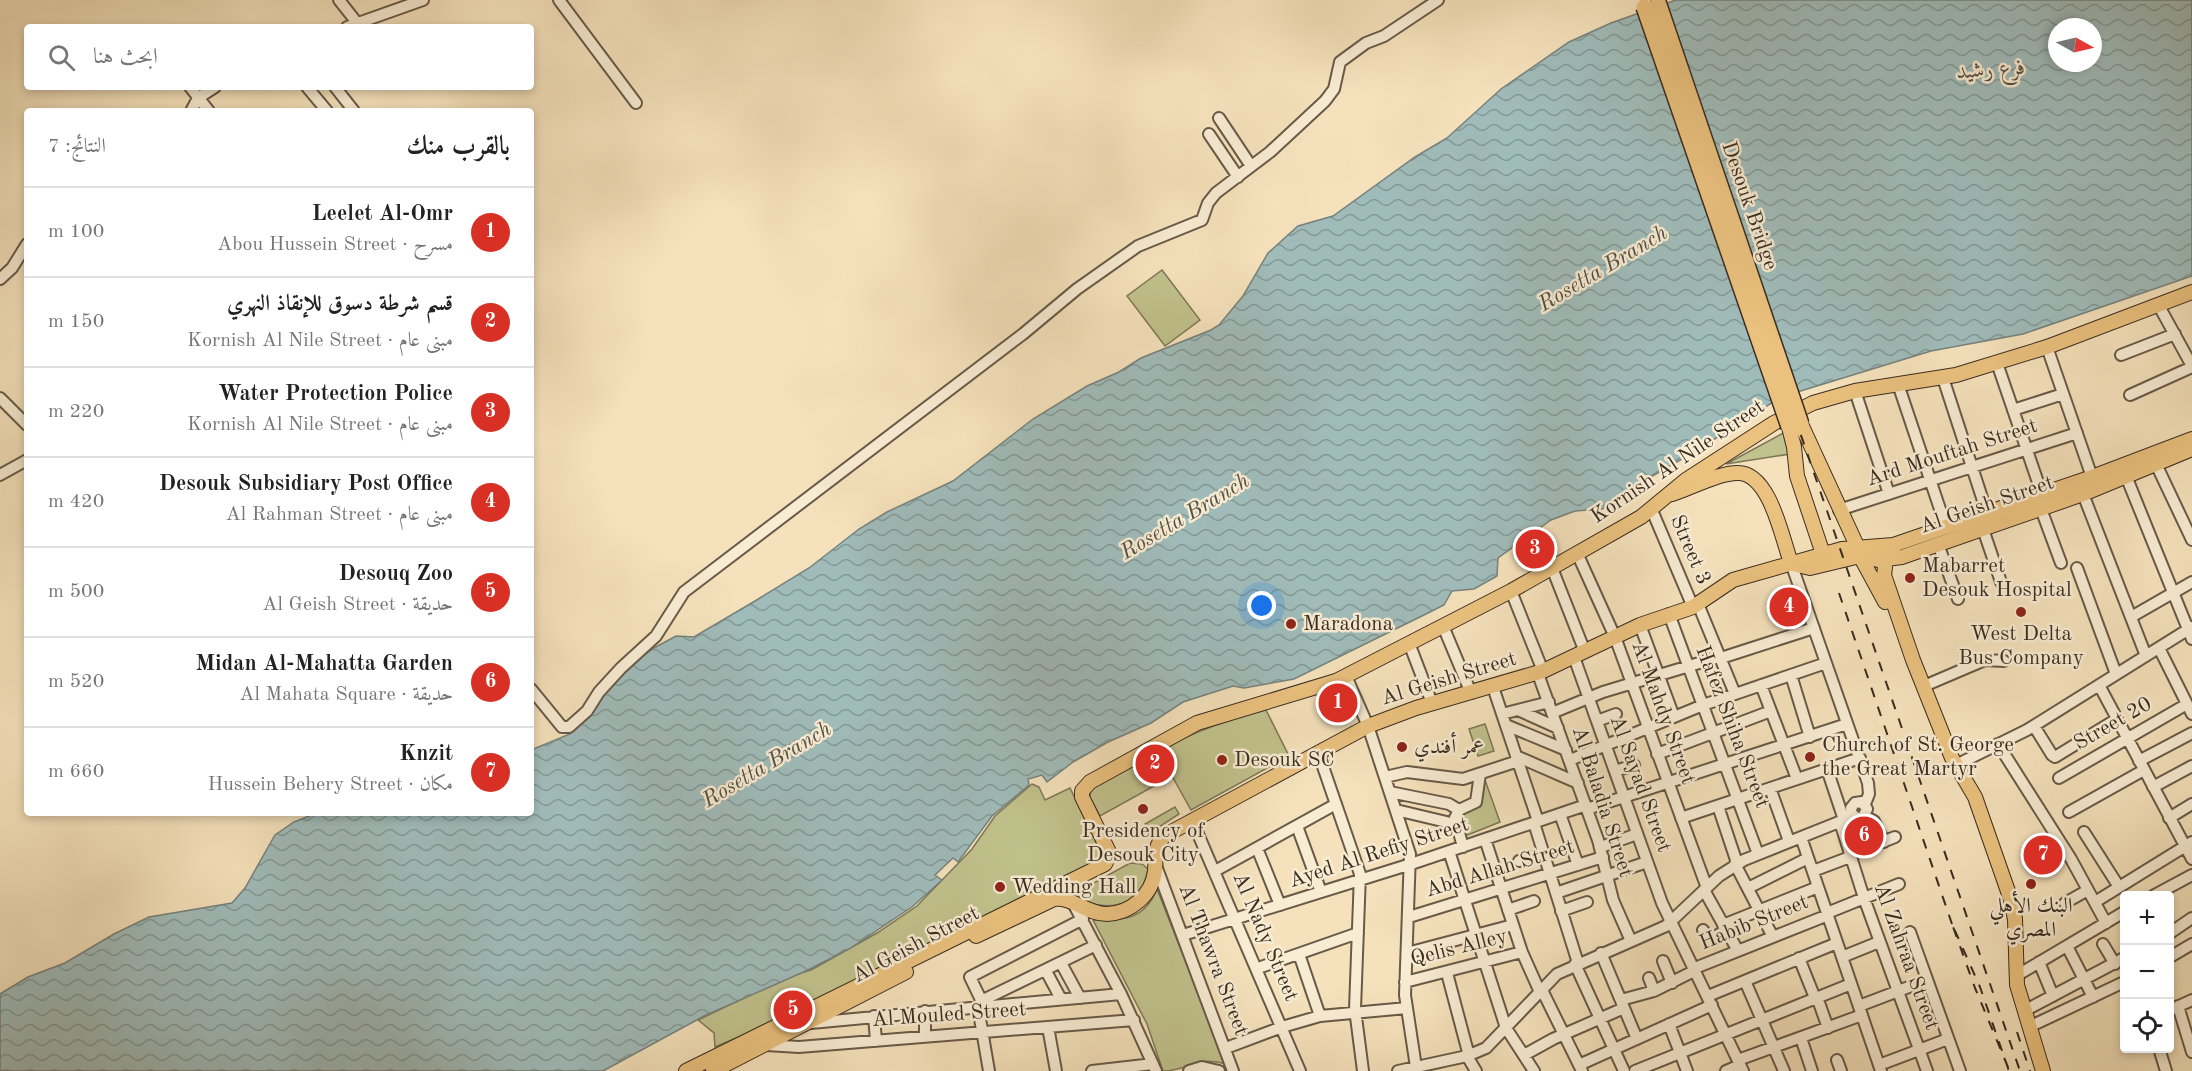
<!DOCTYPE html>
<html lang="ar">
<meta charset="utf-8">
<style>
:root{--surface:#fff;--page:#f2f2f2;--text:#222;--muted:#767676;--line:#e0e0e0;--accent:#d93025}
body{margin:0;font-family:"Old Standard TT",Amiri,serif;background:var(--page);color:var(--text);direction:rtl}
.controls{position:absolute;right:18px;bottom:18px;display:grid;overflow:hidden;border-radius:6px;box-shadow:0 3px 9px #0003}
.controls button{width:54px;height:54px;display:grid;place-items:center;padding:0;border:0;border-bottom:2px solid var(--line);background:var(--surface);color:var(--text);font:30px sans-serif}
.compass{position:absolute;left:2048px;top:18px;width:54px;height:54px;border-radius:50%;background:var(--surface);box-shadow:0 3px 9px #0003;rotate:98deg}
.you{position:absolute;left:1262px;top:606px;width:21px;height:21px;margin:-15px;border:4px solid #fff;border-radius:50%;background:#1a73e8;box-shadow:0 0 0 9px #1a73e833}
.badge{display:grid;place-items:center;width:39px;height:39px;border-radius:50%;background:var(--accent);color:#fff;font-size:20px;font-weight:700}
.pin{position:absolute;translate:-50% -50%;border:3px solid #fff;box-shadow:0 2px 6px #0006}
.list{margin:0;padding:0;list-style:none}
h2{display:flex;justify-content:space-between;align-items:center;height:78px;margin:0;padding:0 24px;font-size:26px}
h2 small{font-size:20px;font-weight:400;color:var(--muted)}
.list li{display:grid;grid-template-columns:39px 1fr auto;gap:18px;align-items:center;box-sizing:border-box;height:90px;padding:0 24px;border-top:2px solid var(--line)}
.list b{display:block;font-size:22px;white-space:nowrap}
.list p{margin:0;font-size:20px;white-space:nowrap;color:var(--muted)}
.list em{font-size:20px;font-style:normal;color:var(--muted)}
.icon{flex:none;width:33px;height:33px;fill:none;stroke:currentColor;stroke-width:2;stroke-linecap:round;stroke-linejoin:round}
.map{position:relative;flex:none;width:2192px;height:1071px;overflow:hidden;direction:ltr}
.search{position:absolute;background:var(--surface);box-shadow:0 3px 9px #0003;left:24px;top:24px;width:510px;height:66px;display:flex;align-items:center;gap:15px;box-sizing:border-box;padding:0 21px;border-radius:6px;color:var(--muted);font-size:22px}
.panel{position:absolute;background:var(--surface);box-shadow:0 3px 9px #0003;left:24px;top:108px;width:510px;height:708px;border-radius:6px;direction:rtl}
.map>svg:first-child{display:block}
.green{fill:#c1c28d;stroke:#7d7757;stroke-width:1.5}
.water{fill:url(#water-waves);stroke:#77827d;stroke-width:1.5;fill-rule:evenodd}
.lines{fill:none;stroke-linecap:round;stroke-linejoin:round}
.minor-casing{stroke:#685a48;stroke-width:14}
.major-casing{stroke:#392c21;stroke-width:16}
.minor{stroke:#f8ecd3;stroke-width:10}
.major{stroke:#eac17e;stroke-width:14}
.rail{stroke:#392c21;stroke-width:2;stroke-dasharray:10 10;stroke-linecap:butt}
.highway-bridge-casing{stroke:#392c21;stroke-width:18;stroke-linecap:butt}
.highway-bridge{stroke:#eac17e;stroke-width:15}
.poi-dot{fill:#8f2418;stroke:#f8ecd3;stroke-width:2}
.labels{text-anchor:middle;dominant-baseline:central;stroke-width:5;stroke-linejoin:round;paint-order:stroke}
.street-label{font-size:21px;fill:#392c21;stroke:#f8ecd3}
.poi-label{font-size:21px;fill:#392c21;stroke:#f8ecd3;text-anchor:start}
.water-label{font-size:22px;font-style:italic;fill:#535047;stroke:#f8ecd3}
</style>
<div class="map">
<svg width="2192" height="1071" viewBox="0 0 2192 1071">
<defs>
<pattern id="water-waves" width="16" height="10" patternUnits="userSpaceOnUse" patternTransform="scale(1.5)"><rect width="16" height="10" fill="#a0bcba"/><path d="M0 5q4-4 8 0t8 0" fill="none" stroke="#839997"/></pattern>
</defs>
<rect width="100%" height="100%" fill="#f5e2bc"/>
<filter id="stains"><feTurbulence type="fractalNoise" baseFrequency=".00333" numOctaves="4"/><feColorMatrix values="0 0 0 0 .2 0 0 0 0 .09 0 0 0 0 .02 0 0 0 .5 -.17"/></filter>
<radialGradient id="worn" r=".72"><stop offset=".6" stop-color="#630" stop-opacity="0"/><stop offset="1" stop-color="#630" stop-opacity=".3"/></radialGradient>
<path class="green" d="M1162,270L1200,320L1165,346L1127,296Z
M1787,431L1790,454L1726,464Z
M1266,710L1289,756L1191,810L1172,776L1100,816L1090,797L1091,787L1144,758L1153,774L1164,768L1157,753L1158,751C1194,732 1227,719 1266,710Z
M1485,724L1494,751L1478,756L1469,729Z
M1485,780L1500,822L1465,836L1458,822L1464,811L1481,806Z
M1032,784L1039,787L1045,800L1070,788L1104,859L817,1004L715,1047L714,1033L698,1020L788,977L811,970L877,933L917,906L972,849L995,816Z
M1175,807L1179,814L1156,829L1147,827L1145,824Z
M1871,822L1878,843L1857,850L1850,829Z
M1130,863L1142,864L1148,869C1142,909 1102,914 1072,895Z
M1157,889L1226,1064C1195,1055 1189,1071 1163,1071L1147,1024L1093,920C1122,921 1145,920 1157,889Z"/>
<path class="water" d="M1676,0H2192V276L2023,334L1931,351L1781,397L1694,452L1628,490L1602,509L1575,511L1551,520L1498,558L1497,576L1474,589L1452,591L1444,605L1428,613L1294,679L1244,688L1233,686L1183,702L1151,723L1108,742L1073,762L1047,782L1042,775L1028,779L1029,785L992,816L958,862L953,858L935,875L942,880L912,907L849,949L808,970L704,1016L603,1071H0V994L28,977L65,963L114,934L149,917L232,903L245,888L275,835L294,822L317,813H531V750L570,734L614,676L652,649L676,636L694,637L755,601L809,568L859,529L887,512L953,481L1033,419L1087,386L1119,372L1141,358L1211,330L1219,325L1243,296L1268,253L1298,226L1333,216L1415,157L1447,138L1501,89L1569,42L1611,23ZM2057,27H2093V63H2057Z"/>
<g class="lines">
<defs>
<path id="minor" d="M339,0L358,24
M559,0L636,103
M347,27L423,0
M190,87L209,111
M307,87L327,111
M335,87L354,111
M191,111L198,98L215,87
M1219,118L1251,166
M1209,134L1238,177
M0,279L12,268L27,244
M2159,306L2192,366
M2047,347L2092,477
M2121,355L2175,334
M1997,363L2042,494
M1943,378L1987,513
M1898,384L1946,527
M1855,391L1889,494
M2130,395L2192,367
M0,398L27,425
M2013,410L2063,394
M2156,464L2192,540
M0,475L27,460
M2126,476L2192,639
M2083,494L2146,656
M1651,508L1693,607
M2041,509L2061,563
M1839,510L2077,433
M1983,529L2001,582
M1938,544L1958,599
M1577,553L1615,637L1707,888
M1791,563L1868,783L1869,794L1865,804
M1552,568L1585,652
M2077,568L2116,674
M1511,591L1543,671
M1698,604L1735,694
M1669,614L1758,854
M2131,617L2192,582
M1640,625L1674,717
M1443,626L1471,693
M1409,643L1432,703
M2159,648L2192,714
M1574,657L1662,903L1743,1071
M1721,658L1814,628
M1538,674L1598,840L1613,900L1631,941
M1791,675L1810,737
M1346,676L1368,726L1410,854L1405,995L1416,1067
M1761,685L1797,779
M2099,685L2192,859
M1924,686L1985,660L2004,661
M1493,687L1538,821
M531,689L562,727H569L587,711L599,692L621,668L656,636L684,592L1023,334L1077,289L1138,246L1202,220L1208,203L1216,193L1270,152L1325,101L1334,89L1340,62L1366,43L1384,36L1438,0
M1518,710L1558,728
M1552,713L1603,692L1719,657
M1502,714L1549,702
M1597,721L1616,714
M1506,725L1566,750
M2034,726L2052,755L2055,757L2117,719
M1998,744L2071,859L2106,923
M1318,752L1360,874L1355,1009L1363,1071
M1657,754L1771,711
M1516,756L1578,783
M1570,760L1703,705L1826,663
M2139,761L2192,733
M1956,765L2027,730L2192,627
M1827,769L1844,820
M1615,771L1634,765
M1385,777L1407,772L1463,779L1518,761
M2059,778L2187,704
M2153,787L2192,766
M1770,788L1789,841
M1390,792L1449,804L1459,810
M1718,806L1737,863
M1587,809L1847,724
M1396,810L1455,824
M2069,812L2144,770
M1560,814L1578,865
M1865,816L1874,821L1884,842
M1681,818L1860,758
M2169,818L2192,804
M1192,820L1300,1071
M1840,822L1864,898L1927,1071
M1534,823L1578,963
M1297,826L1321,892
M2084,832L2119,887
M1801,837L1881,1071
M1485,839L1522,952L1539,990
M1463,847L1455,818L1459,810L1476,802L1480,774
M1601,847L1637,834
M1257,848L1280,905
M1449,851L1506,1028L1534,1071
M1849,855L1895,837
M1519,861L1543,853
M1155,863L1233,1071
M1735,864L1773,937
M1215,871L1336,804
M1813,871L1850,857
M1748,888L1808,858
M1704,890L1738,951
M1556,893L1647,862
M2153,896L2192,875
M2095,902L2192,842
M1073,903L1121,994L1156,1071
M2065,903L2088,890
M1508,910L1534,901
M1561,911L1587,902
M1827,913L1899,884
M1409,917L1603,857
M1723,925L1818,887
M1703,930L1710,940L1726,930
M1910,932L1960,1071
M2170,933L2192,918
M1183,935L1411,864L1586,805
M2103,944L2115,964
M2067,946L2093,997
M1407,953L1513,925
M1601,953L1637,1039
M1299,954L1320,1016
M1842,957L1879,942
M2170,957L2192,944
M1799,958L1815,998
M1663,961L1672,983
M2039,962L2053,996
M1061,963L1080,998
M1575,964L1624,1071
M1258,968L1358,933
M1695,968L1828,915
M1046,971L1061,999
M1447,973L1469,1056
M2016,976L2124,912
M1649,978L1654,991
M1745,981L1784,1071
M1405,982L1522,952
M1541,988L1582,1071
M1708,996L1837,943
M1817,997L1828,1028
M1621,1000L1654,991L1696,970
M981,1001L1096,945
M984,1006L970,977L1083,919
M1859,1006L1927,980
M2178,1006L2192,1052
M978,1007L989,1071
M2170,1010L2192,1000
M925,1011V1037
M2024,1011L2124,958
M874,1016L876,1041
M811,1023L1121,994
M1669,1024L1687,1071
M1048,1027L1056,1071
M2029,1027L2124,982
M1801,1038L1812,1071
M766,1045L799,1047L1134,1020
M1226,1048L1282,1027L1320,1016L1407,1008
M2159,1048L2166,1071
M1524,1055L1553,1039L1624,1008
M1467,1056L1476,1071
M1738,1060L1862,1015
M1837,1060L1841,1071
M1579,1065L1712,1005
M1879,1065L1948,1039
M1092,1071L1153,1064
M1189,1071L1202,1067L1219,1071
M1398,1071L1467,1056L1486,1048L1557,974L1666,926L1719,876L1744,860L1844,820C1850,818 1857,819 1863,817L1867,809L1862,802L1855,803L1851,808L1852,815L1858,818
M1635,1071L1851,984
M1726,1071L1740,1065"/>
<path id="major" d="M1801,424L1858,548
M1789,427L1794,447L1797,476L1823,554
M1672,494C1692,488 1717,473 1738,473C1770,473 1782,538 1791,563
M1860,556L1885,602
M1886,560L1884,575L1913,660L1952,758L1975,797L2010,897L2015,919L2017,985L2043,1071
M1793,564L1810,568L1860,556L1878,560L1902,557L2083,494L2192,449
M976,936L1054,899C1073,897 1087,914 1107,914C1131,913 1152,895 1155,871C1156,857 1154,847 1164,836L1368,726L1416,708L1543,671L1640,625L1693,607L1733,580L1842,549L1893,545L2092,477L2192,439
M686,1071L1105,864L1110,854L1082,797V791L1090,782L1197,723L1336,681L1511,591L1641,517L1686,480L1774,423L1813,403L1855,391L1956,375L2047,347L2192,292
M713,1071L906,972"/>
</defs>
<use href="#minor" class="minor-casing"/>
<use href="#major" class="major-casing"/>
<use href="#minor" class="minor"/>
<use href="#major" class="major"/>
<path class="rail" d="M1651,0L2020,1071
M1839,593L1952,924
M2017,1032L2030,1071
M2008,1067L1975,988L1952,924L1980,987L2009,1071"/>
<defs>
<path id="highway-bridge" d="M1658,2L1801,424
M1644,7L1789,427"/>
</defs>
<use href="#highway-bridge" class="highway-bridge-casing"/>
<use href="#highway-bridge" class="highway-bridge"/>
</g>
<g class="poi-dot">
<circle cx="1910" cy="578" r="6"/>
<circle cx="2021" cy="612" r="6"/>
<circle cx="1291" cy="624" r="6"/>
<circle cx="1402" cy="747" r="6"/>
<circle cx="1810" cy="757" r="6"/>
<circle cx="1222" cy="760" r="6"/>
<circle cx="1143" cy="809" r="6"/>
<circle cx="2031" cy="884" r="6"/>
<circle cx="1000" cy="887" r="6"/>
</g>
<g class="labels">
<g class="street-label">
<text transform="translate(1749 206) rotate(71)">Desouk Bridge</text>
<text transform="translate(1952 453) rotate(-18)">Ard Mouftah Street</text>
<text transform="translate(1678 462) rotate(-34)">Kornish Al Nile Street</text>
<text transform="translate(1987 505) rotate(-19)">Al Geish Street</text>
<text transform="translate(1690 550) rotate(67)">Street 3</text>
<text transform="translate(1449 679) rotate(-17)">Al Geish Street</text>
<text transform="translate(1663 713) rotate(70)">Al Mahdy Street</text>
<text transform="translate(2113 724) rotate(-30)">Street 20</text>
<text transform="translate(1732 727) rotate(69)">Hafez Shiha Street</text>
<text transform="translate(1640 784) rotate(70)">Al Sayad Street</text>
<text transform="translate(1602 802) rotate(72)">Al Baladia Street</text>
<text transform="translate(1379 853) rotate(-18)">Ayed Al Refiy Street</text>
<text transform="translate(1500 869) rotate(-17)">Abd Allah Street</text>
<text transform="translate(1754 923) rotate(-22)">Habib Street</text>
<text transform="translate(1265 937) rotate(67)">Al Nady Street</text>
<text transform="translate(916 945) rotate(-28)">Al Geish Street</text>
<text transform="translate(1459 948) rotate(-14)">Qelis Alley</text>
<text transform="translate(1906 957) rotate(70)">Al Zahraa Street</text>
<text transform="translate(1213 960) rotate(69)">Al Thawra Street</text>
<text transform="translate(949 1015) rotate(-4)">Al Mouled Street</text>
</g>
<g class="poi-label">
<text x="1922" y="566">Mabarret<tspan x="1922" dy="24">Desouk Hospital</tspan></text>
<text x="1303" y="624">Maradona</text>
<text x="2021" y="634" text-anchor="middle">West Delta<tspan x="2021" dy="24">Bus Company</tspan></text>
<text x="1822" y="745">Church of St. George<tspan x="1822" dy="24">the Great Martyr</tspan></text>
<text x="1414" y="747">عمر أفندي</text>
<text x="1234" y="760">Desouk SC</text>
<text x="1143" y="831" text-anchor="middle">Presidency of<tspan x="1143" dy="24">Desouk City</tspan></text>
<text x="1012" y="887">Wedding Hall</text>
<text x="2031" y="906" text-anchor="middle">البنك الأهلي<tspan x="2031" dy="24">المصري</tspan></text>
</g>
<g class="water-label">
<text transform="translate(1991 70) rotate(-4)">فرع رشيد</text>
<text transform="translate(1603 269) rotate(-31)">Rosetta Branch</text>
<text transform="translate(1185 517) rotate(-31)">Rosetta Branch</text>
<text transform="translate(767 765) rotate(-31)">Rosetta Branch</text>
</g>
</g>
<rect width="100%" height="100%" filter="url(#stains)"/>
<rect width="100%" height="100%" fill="url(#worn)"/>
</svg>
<div class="controls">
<button>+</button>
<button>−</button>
<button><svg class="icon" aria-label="locate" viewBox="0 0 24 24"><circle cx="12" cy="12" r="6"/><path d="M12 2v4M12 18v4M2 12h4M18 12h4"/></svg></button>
</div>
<svg class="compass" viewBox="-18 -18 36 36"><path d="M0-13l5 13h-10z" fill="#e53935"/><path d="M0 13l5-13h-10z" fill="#767676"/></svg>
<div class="you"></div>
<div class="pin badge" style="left:1338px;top:703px">1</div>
<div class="pin badge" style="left:1155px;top:764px">2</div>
<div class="pin badge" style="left:1535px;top:549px">3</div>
<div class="pin badge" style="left:1789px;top:607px">4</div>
<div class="pin badge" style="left:793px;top:1010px">5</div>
<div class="pin badge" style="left:1864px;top:836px">6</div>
<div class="pin badge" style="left:2043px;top:855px">7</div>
<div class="search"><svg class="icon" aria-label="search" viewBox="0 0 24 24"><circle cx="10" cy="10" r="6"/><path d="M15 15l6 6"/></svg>ابحث هنا</div>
<section class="panel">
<h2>بالقرب منك<small>النتائج: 7</small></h2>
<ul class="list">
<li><span class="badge">1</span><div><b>Leelet Al-Omr</b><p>مسرح · Abou Hussein Street</p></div><em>100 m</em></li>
<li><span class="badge">2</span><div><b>قسم شرطة دسوق للإنقاذ النهري</b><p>مبنى عام · Kornish Al Nile Street</p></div><em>150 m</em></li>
<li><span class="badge">3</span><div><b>Water Protection Police</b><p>مبنى عام · Kornish Al Nile Street</p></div><em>220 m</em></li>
<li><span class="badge">4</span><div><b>Desouk Subsidiary Post Office</b><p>مبنى عام · Al Rahman Street</p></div><em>420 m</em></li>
<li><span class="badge">5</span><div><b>Desouq Zoo</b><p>حديقة · Al Geish Street</p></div><em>500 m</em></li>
<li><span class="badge">6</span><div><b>Midan Al-Mahatta Garden</b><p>حديقة · Al Mahata Square</p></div><em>520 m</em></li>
<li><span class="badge">7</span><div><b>Knzit</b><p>مكان · Hussein Behery Street</p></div><em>660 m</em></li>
</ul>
</section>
</div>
